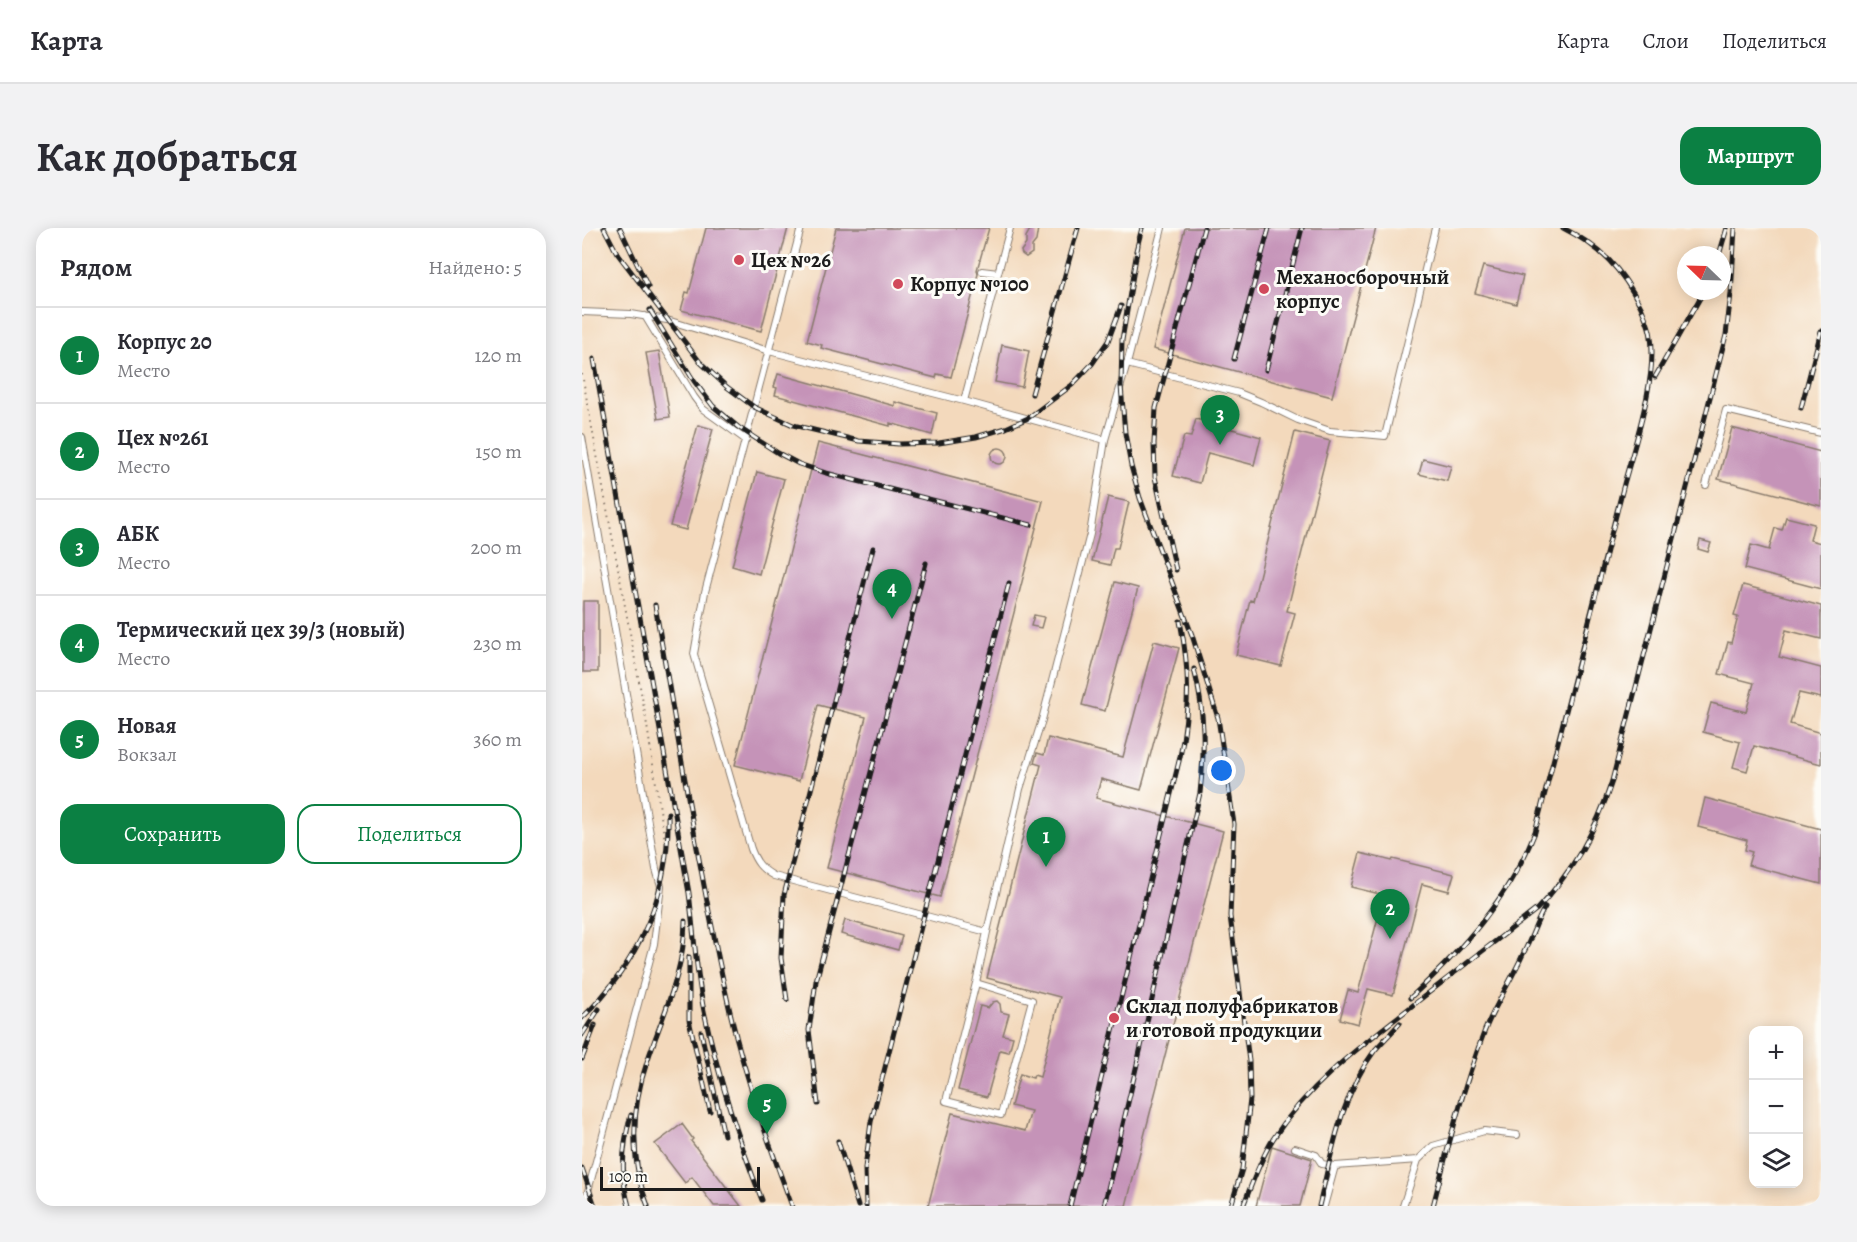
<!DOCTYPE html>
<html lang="ru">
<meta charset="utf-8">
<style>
:root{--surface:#fff;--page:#f2f2f3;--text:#2b2b33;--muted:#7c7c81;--line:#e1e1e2;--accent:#0b8043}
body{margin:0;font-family:Alegreya,serif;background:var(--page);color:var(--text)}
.controls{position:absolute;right:18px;bottom:18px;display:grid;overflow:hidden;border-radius:12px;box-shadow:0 3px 15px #0003}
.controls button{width:54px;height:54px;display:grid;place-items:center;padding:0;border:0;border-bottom:2px solid var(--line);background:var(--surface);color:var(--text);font:30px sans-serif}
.compass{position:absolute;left:1095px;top:18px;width:54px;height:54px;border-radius:50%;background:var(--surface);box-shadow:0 3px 15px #0003;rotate:293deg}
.scale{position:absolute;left:18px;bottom:15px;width:160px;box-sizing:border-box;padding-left:6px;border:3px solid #1c1c1c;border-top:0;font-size:16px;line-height:21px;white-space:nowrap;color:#1c1c1c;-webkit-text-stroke:4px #fdfcf7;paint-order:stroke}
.you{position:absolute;left:640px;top:543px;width:21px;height:21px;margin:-15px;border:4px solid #fff;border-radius:50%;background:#1a73e8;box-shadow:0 0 0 9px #1a73e833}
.badge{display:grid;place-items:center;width:39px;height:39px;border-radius:50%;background:var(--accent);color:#fff;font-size:20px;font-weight:700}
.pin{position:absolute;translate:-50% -50px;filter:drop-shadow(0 2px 3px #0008)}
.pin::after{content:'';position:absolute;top:32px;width:21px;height:18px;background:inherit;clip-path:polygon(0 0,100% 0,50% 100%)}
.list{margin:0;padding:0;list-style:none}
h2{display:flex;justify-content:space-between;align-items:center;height:78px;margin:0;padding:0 24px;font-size:26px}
h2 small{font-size:20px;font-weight:400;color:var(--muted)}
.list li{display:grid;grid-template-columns:39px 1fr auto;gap:18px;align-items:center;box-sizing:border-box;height:96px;padding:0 24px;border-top:2px solid var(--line)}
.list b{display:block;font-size:22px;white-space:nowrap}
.list p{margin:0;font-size:20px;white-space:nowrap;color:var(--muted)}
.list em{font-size:20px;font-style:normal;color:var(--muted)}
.actions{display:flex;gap:12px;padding:18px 24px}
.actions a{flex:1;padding:14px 0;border:2px solid var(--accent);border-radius:18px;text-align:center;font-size:21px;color:var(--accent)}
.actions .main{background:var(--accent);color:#fff}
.icon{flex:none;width:33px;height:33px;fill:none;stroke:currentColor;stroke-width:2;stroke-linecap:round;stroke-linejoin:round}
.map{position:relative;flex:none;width:1239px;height:978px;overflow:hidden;border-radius:18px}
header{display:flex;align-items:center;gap:36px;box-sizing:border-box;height:84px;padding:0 30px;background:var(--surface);border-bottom:2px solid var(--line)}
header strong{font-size:28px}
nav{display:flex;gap:33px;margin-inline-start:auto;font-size:21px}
.intro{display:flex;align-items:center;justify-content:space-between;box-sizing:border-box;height:144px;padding:0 36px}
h1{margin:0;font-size:42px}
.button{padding:15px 27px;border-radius:18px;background:var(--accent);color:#fff;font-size:21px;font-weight:700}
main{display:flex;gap:36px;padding:0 36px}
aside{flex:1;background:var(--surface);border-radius:18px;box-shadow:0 3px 15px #0003}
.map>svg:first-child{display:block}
.building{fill:#c593b8}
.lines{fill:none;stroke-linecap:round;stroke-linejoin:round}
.lane-casing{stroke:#887a6c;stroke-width:8}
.path{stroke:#887a6c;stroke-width:2;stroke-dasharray:1.5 4.5;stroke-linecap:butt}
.lane{stroke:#fff;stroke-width:6}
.rail-casing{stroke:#1c1c1c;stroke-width:5}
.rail{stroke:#fdfcf7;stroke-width:3;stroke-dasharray:9;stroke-linecap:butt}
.poi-dot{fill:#d1495b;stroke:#fdfcf7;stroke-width:2}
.labels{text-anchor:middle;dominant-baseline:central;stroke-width:6;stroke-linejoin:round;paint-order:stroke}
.poi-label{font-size:21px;font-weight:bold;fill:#1c1c1c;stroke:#fdfcf7;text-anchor:start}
</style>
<header>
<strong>Карта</strong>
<nav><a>Карта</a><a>Слои</a><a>Поделиться</a></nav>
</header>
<div class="intro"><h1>Как добраться</h1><a class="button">Маршрут</a></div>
<main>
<aside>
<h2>Рядом<small>Найдено: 5</small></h2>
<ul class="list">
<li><span class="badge">1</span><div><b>Корпус 20</b><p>Место</p></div><em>120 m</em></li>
<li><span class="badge">2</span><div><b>Цех №261</b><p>Место</p></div><em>150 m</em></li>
<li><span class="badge">3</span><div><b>АБК</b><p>Место</p></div><em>200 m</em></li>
<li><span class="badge">4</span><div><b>Термический цех 39/3 (новый)</b><p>Место</p></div><em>230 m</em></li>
<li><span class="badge">5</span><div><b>Новая</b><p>Вокзал</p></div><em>360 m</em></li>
</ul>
<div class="actions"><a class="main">Сохранить</a><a>Поделиться</a></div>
</aside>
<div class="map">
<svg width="1239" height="978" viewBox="0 0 1239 978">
<rect width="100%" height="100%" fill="#fdfcf7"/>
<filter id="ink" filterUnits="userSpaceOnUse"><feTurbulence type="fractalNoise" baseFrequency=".0167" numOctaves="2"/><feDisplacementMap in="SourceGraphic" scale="12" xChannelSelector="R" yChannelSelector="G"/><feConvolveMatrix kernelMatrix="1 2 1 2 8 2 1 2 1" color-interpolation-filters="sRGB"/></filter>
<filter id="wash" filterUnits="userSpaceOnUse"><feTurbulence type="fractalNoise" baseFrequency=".008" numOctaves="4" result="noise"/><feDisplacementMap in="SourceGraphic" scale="24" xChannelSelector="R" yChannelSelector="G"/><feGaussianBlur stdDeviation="1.35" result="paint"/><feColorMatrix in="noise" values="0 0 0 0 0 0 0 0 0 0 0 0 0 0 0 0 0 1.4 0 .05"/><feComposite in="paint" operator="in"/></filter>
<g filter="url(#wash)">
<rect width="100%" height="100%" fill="#f3d9bc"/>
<g id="blocks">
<path class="building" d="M124,0H206L179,103L99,82L104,64L107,65Z
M254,0H407L395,42L396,46L369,149L355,146L354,150L239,120L240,117L225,113Z
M449,0H456L454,13L450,18V25L444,29L440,26L439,23L444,16V9Z
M603,0H794L750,169L571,121Z
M901,38L941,48L934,76L893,65Z
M420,117L447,123L440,159L413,154Z
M77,123L88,189L76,191L64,125Z
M196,146L313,178V174L355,185L350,207L308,195V198L193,167L195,160L192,159Z
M614,191L679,209L672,237L626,225L618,255L591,248L602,208L609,209Z
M116,197L131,201L104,302L88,298Z
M1150,200L1239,224V278L1136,251Z
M713,204L748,213L705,383L713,385L699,438L654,427L668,372L671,373Z
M236,215L461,273L358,669L245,640L284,489L236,477L217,553L153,537Z
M409 228a8 8 0 1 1 16 0a8 8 0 1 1-16 0Z
M841,231L869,238L865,253L837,246Z
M175,244L202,251L177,346L150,338Z
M526,269L547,274L536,320H532L528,337L510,333Z
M1204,289L1232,296L1228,312L1239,315V361L1163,341L1169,317L1187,322L1193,300L1200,302Z
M1118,312L1129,315L1126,324L1116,321Z
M533,354L556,360L523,483L500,477Z
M1161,357L1239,378V411L1204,402L1197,429L1239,440V470L1217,465L1208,496L1239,505V536L1172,518L1165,543L1151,539L1158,514L1121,504L1129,475L1164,484L1172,455L1137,446L1146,414L1149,415L1156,389L1152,388Z
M1,373H16V444H1Z
M452,387L462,389L459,400L449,398Z
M572,413L597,420L559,562L519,551L514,570L641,603L544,978H346L370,885L443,903L449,883L429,878L438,846L451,850L452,847L458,849L478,769L405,750L459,537L452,535L455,525L462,527L466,510L541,529Z
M1123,570L1239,601V656L1166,637L1170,624L1163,622L1165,612L1116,599Z
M778,625L810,633L811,631L872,646L867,663L840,656L811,767L786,761L776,796L758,791L766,762L776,765L802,667L769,659Z
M263,692L320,708L316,722L259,706Z
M415,773L418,776L419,784L427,786L421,807L431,809L427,824L418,822L405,869L376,862L398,778L406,780L411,774Z
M100,896L111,911L109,913L159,978H132L110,949L103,955L73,916Z
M690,918L730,931L718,978H674Z"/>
</g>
</g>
<g filter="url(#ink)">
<use href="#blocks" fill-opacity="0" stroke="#887a6c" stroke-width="1.5"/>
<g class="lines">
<defs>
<path id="lane" d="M219,0L123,364L112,426L169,621C174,634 179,641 192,648L405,704L438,561L460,492L508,306L523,212
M400,43L416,45
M0,84L49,86L85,92L187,123L382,173L523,212L545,136L580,0
M63,88L112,169L121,181L164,212
M545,136L657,165L679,174L716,192L748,203L803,208L853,0
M382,173L428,0
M0,209L74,641L79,658L72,716L2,978
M1124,257L1144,182L1239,205
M394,755L450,772L419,887L364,873L394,755L405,704
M713,920L734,927L740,936L753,938L742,978
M753,938L836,932
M821,978L836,932L851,918L902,903L935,907"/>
</defs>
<use href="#lane" class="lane-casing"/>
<path class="path" d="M0,146L64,491L83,614"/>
<use href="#lane" class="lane"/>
<defs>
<path id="rail" d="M22,0L35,25L118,134L145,159L172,179L211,197L277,213L317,216L357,215L394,209L424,200L446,190L490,157L510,136L526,113L539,78
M38,0L66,59
M556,17L540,112L539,158L543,205L549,238L558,270L610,407L636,490L652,596L648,688L667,833L668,871L660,941L649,978
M554,23L560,0
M1137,27L1145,0
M68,82L112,153L131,178L156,199L196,225L217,236L244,245L449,297
M12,131L107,665C112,704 114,744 122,783C136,847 156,911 180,972
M652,131L687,0
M684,142L720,0
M1073,149L1122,63
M450,166L496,0
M1219,180L1239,103
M594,342L573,249L572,215L574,180L622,0
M73,377C97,514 118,652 149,788C164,852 187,916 210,978
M107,729V792L128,883
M828,770C879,723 927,670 953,604C983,488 1013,372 1042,256C1053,215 1075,150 1069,109C1068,98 1063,89 1059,79C1040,41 1019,19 981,0
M205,772L199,730L202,667L291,320
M0,790C57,734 88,666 86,585
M119,804L142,907
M0,807L17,781
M0,831L13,797
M236,876L227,802L234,753L344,335
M256,913L276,978
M0,940L13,978
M47,978C38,947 40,918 49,887
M66,978C48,933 49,880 65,834C81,785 102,746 103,693
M284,978L283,940L289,894L427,355
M488,978L598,529C608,477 608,444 598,393
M522,978L618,565C623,522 623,483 612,441
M661,978C670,956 678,932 691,911C724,860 773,822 821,785C865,750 910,716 955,681C991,643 1014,603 1030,553L1144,107L1149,66L1153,0
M737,978C750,924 759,867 793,822C801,813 810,804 818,795
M851,978C866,919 881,859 903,802C914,775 930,751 942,724C950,709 954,694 963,679"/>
</defs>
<use href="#rail" class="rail-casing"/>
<use href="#rail" class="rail"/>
</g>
</g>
<g class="poi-dot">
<circle cx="157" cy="32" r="6"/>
<circle cx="316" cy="56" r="6"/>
<circle cx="682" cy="61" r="6"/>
<circle cx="532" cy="790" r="6"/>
</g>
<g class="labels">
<g class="poi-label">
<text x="169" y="32">Цех №26</text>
<text x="694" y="49">Механосборочный<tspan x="694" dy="24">корпус</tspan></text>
<text x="328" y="56">Корпус №100</text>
<text x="544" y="778">Склад полуфабрикатов<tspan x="544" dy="24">и готовой продукции</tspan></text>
</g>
</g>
</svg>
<div class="controls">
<button>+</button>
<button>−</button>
<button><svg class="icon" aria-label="layers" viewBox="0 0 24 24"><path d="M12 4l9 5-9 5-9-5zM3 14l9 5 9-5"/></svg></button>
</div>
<svg class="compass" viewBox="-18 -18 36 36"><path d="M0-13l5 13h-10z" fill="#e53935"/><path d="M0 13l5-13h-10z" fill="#7c7c81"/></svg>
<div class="scale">100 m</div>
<div class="you"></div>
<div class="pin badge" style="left:464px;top:639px">1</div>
<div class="pin badge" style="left:808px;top:711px">2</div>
<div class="pin badge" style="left:638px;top:217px">3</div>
<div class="pin badge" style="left:310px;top:391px">4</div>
<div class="pin badge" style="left:185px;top:906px">5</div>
</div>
</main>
